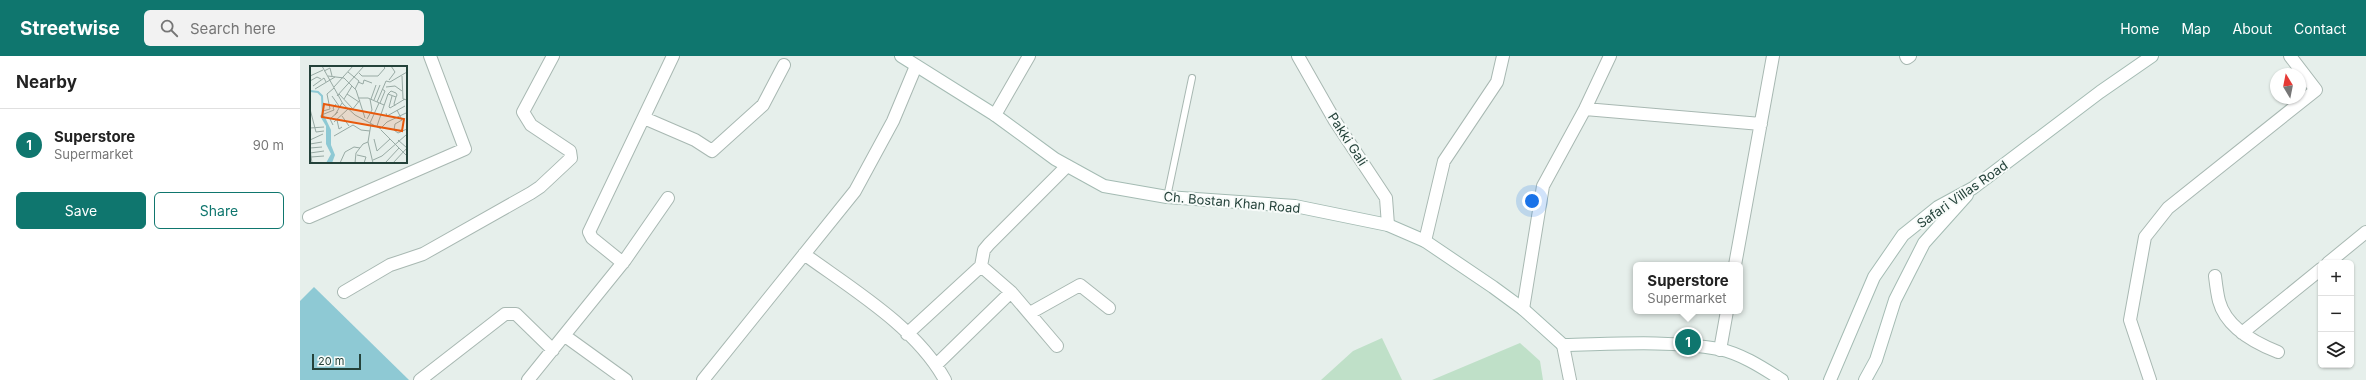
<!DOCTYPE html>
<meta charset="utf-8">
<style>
:root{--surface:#fff;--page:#f2f2f2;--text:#222;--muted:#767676;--line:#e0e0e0;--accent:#0f766e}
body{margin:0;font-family:Inter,sans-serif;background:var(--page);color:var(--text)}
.controls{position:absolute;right:12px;bottom:12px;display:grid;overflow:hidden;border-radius:6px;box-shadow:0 1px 3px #0004}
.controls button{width:36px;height:36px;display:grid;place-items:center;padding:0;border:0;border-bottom:1px solid var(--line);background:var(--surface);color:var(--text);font:20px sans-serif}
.compass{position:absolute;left:1970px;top:12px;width:36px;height:36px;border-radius:50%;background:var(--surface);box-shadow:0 1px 3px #0004;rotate:350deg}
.scale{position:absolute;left:12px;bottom:10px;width:49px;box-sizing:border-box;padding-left:4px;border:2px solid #24423a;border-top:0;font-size:11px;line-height:14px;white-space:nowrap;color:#24423a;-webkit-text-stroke:3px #f7fbf9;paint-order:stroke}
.you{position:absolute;left:1232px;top:145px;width:14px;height:14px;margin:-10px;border:3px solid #fff;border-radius:50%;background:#1a73e8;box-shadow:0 0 0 6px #1a73e833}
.badge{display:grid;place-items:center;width:26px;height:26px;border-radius:50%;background:var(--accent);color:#fff;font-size:13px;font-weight:700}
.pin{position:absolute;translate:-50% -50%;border:2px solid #fff;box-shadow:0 1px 4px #0006}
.popup{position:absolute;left:1333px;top:206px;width:110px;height:52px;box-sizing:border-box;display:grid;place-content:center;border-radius:6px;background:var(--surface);filter:drop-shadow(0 1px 3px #0005);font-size:13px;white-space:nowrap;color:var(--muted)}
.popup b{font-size:15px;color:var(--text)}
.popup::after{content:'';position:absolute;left:50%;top:100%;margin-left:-8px;border:8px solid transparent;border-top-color:var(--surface)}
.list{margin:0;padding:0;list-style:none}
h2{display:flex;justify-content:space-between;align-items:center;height:52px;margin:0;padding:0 16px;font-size:17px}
h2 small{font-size:13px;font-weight:400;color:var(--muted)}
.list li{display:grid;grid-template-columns:26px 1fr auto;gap:12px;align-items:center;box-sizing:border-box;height:72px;padding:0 16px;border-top:1px solid var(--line)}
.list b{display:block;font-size:15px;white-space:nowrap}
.list p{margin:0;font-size:13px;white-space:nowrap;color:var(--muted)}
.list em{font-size:13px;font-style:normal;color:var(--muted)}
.actions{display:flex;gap:8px;padding:12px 16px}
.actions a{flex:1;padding:9px 0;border:1px solid var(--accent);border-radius:6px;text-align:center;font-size:14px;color:var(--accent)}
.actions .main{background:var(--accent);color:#fff}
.icon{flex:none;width:22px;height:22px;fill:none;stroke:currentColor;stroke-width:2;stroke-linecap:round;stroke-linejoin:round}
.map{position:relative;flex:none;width:2066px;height:324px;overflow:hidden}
header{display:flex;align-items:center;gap:24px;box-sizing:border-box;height:56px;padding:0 20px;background:var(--accent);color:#fff}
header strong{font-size:19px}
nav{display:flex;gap:22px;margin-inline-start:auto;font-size:14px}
.search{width:280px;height:36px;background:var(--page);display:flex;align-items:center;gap:10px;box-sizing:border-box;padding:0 14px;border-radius:6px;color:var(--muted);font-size:15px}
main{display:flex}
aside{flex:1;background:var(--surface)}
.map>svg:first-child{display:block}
.green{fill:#bfe0c8}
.water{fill:#8ec9d4}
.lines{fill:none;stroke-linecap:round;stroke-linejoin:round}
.service-casing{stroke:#a8b8b2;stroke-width:8}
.minor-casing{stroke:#a8b8b2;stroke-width:14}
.tertiary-casing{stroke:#a8b8b2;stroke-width:14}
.secondary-casing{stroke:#a4bbb3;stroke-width:14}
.service{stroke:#fff;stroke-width:6}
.minor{stroke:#fff;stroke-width:12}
.tertiary{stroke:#fff;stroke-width:12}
.secondary{stroke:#fff;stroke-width:12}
.labels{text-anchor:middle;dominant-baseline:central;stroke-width:4;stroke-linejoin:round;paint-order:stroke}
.street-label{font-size:13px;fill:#24423a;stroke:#f7fbf9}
.inset-river{fill:none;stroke:#8ec9d4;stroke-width:2}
.inset-road{fill:none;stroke:#98aaa4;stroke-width:1}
.view{fill:#e8590c;fill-opacity:0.15;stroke:#e8590c;stroke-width:2}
.inset-edge{fill:none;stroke:#24423a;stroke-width:2}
</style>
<header>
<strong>Streetwise</strong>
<div class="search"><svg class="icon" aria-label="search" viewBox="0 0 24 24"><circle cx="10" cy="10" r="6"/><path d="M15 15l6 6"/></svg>Search here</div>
<nav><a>Home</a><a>Map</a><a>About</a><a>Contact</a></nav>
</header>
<main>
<aside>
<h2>Nearby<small></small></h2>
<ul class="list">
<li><span class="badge">1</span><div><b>Superstore</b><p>Supermarket</p></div><em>90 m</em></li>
</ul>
<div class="actions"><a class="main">Save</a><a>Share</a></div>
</aside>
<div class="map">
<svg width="2066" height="324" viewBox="0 0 2066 324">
<rect width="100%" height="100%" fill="#e6efeb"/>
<path class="green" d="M1082,282L1102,324H1021L1053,295Z
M1220,287L1240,305L1243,324H1132Z"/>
<path class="water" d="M14,231L109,324H0V245Z"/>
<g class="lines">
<defs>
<path id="service" d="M867,141L892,22"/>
<path id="minor" d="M998,0L1035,65L1086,142L1088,169
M1606,0L1607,2L1610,0
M1285,53L1461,68
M695,59L729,0
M344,62L395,84L412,95L463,49L484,9
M9,161L165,93L130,0
M1125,185L1144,105L1197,26L1203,0
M504,198C552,233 616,271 645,324
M323,207L292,182L289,176L373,0
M2028,207L2066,176
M1435,209L1473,0
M681,210L711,236L757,290
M1915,220C1916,228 1917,237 1919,245C1926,271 1955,287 1978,296
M44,236L90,209L123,198L231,137L240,131L271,102L270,95L231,69L223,56L253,0
M1223,253L1243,130L1285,53L1310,0
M730,257L780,229L809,252
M1942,277L2021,213
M607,278L681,210L684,194L689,188L767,110
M265,280L326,324
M1420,294L1427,255
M636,309L711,236
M120,324L205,258H216L253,294
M228,324L325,204L368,142
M403,324L555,135L593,65L616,10
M1850,324L1830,264L1845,181L1868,152L2016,34L1990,0"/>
<path id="tertiary" d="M1263,289L1270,324"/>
<path id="secondary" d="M601,0L695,59L755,103L804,130L867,141L995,150L1088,169L1125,185L1193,231L1223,253L1263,289C1315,288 1368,284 1419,293C1442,298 1463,312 1482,324
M1530,324L1574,221L1603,179L1638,151L1673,132L1800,36L1852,0
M1565,324L1576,304L1595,244L1624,187L1667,139"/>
</defs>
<use href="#service" class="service-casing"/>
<use href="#minor" class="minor-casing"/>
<use href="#tertiary" class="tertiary-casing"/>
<use href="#secondary" class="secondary-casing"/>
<use href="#service" class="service"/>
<use href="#minor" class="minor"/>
<use href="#tertiary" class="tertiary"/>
<use href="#secondary" class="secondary"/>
</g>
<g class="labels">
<g class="street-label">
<text transform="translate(1048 83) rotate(57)">Pakki Gali</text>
<text transform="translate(1662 138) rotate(-35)">Safari Villas Road</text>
<text transform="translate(932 146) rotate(5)">Ch. Bostan Khan Road</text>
</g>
</g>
<g transform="translate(10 10)">
<rect width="97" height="97" fill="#e6efeb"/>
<path d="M13,47L21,64V79L25,89L22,97H16L21,88L16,78V60L10,50Z" fill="#8ec9d4"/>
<path class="inset-river" d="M0,25L8,26L12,30L13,51"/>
<path class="inset-road" d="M12,0L33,38L45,49L71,63M14,5L20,2L22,10M38,6L49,15L45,23M49,7L52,10H68L75,2L73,0M0,10L13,4M18,10L34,12L46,24L55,52M92,10L93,33L97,34M79,14L85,6L81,0M0,15L7,11L11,13M48,16L53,18L54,14L62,17M3,20L14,12L16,16M24,21L43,0M76,21L85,20L92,25M5,23L25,11M29,28L43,43M37,28L49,36M22,30L29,40M27,30L54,0M82,30L79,41L80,42L95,33M49,32H58L74,39M34,33L42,20M61,33L66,19M64,34L70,19M67,36L76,15L80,16L97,6M70,37L75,25L72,23M85,40L84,38L86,31L87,29L86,27L81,25L78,28L86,31M0,43L6,66L14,65M42,44L50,34M87,44L92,54L85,58L84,64L88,67L97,63M13,45L20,43L17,28L24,22M76,47L77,50L95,40M14,48L24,44L23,42L26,38M25,49L32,37M32,50L39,60M57,53L62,44L60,33M27,54L29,63L32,61M24,56L38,43M60,57L69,37M61,58L58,76L63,97M23,59L20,53L28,46M67,60L78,28M0,62L14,61M70,63L77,56L96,47L97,50M71,64L97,90M24,70L43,59L51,64L60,65M64,73L67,85L80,73M0,74L13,68M88,74L97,82M0,78L12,76M0,82L12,81M0,83L2,97M0,87L14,85M47,89L56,91L54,97M1,91L14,90M63,94L72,90L96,69M76,96L89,82M30,97L35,86L44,81L50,82M45,97L46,87L53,78L58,76M83,97L97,82"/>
<path class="view" d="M14,38L94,53L92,65L12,51Z"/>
<rect width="97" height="97" class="inset-edge"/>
</g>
</svg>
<div class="controls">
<button>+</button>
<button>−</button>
<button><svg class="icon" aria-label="layers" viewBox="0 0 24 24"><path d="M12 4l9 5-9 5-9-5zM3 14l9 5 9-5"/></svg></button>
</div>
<svg class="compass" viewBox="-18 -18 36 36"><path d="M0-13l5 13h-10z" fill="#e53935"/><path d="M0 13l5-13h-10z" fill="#767676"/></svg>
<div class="scale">20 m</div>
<div class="you"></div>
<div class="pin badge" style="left:1388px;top:286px">1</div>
<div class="popup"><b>Superstore</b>Supermarket</div>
</div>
</main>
